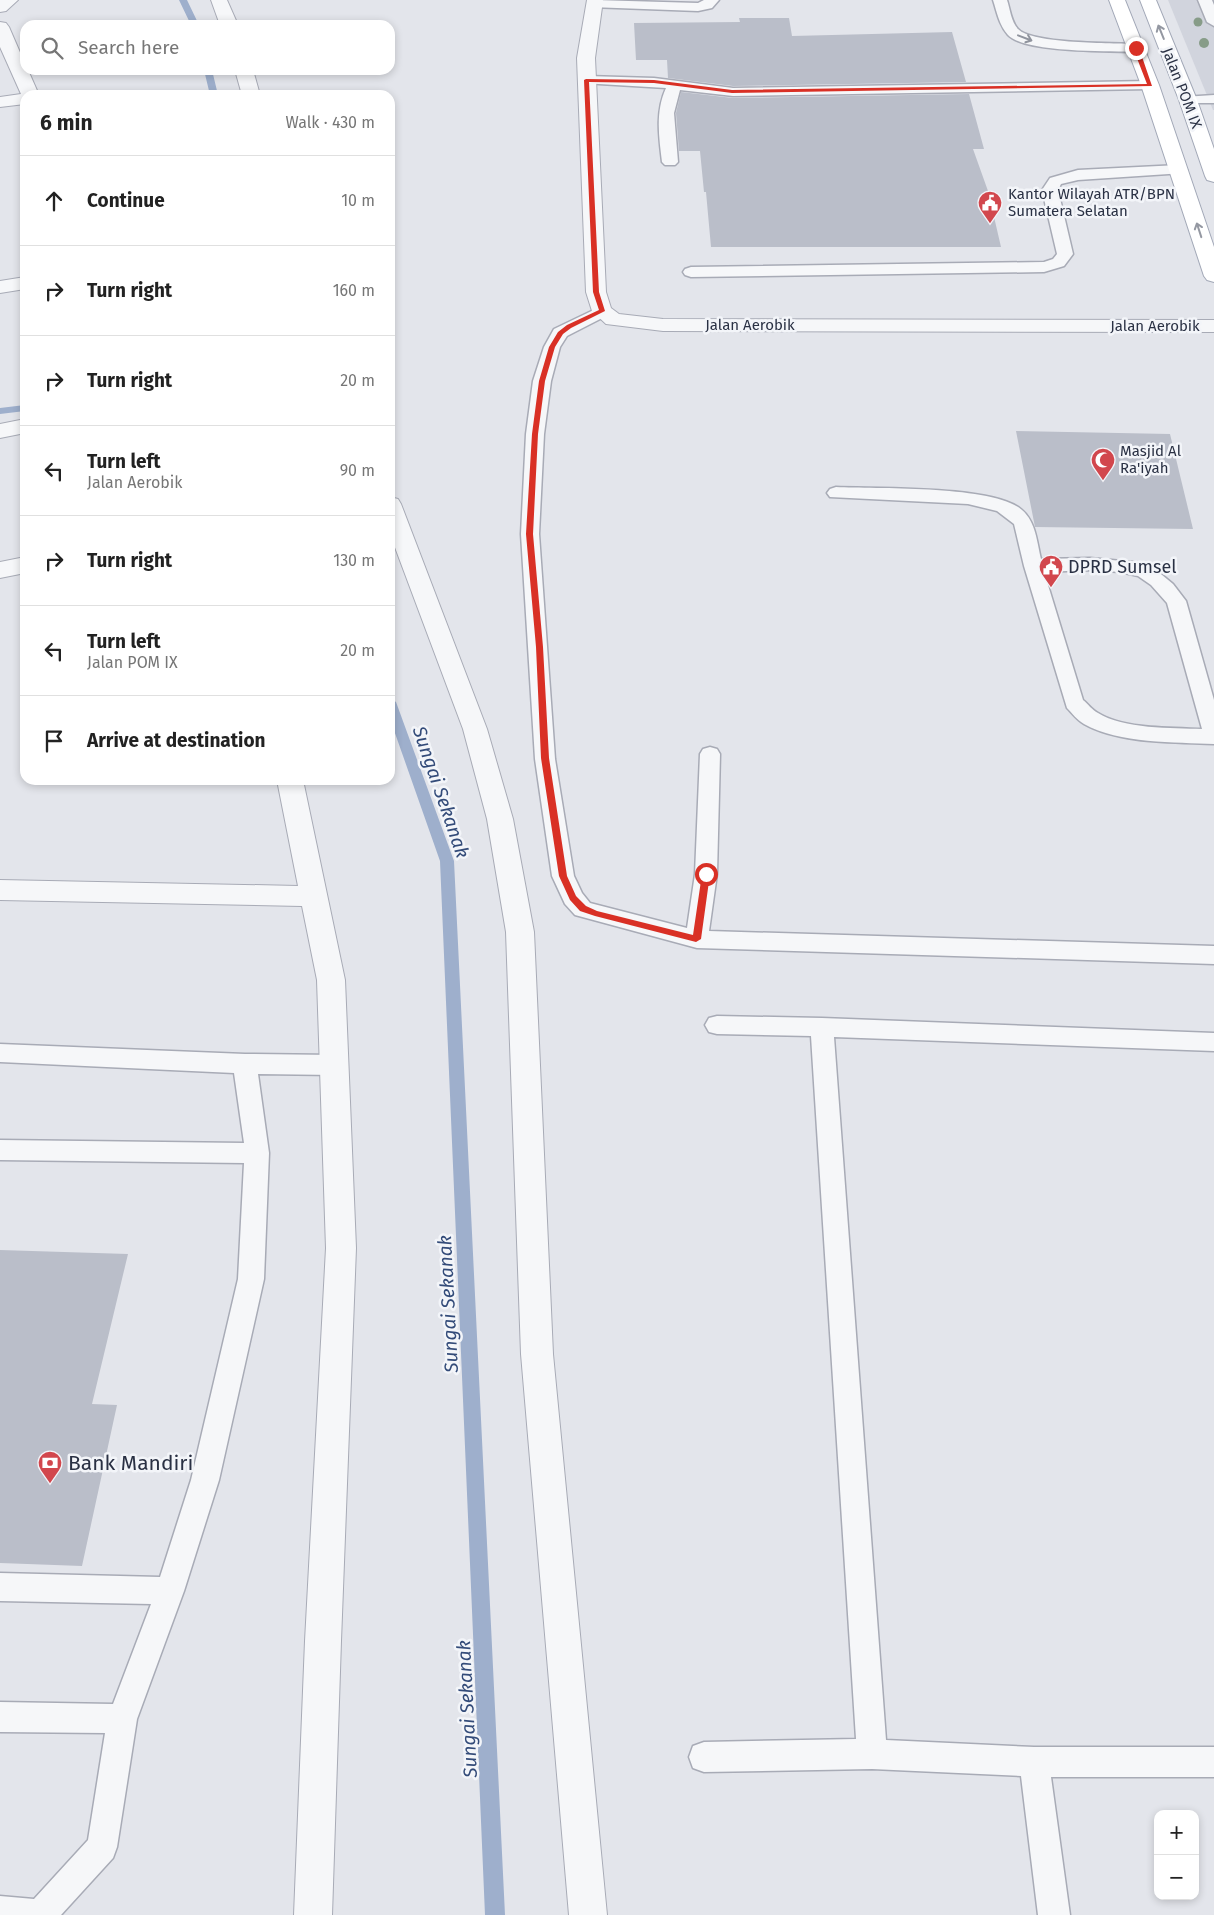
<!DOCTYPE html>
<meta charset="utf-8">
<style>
:root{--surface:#fff;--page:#f2f2f2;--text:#222;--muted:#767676;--line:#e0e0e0}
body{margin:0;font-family:"Fira Sans",sans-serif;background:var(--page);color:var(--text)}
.controls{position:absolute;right:15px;bottom:15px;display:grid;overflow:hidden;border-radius:10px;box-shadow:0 2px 8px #0003}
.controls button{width:45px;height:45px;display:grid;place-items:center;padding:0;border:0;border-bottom:1px solid var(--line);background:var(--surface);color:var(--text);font:25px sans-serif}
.stop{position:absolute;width:15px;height:15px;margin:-11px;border:4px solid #d93025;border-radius:50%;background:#fff}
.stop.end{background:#d93025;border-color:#fff;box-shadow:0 1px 5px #0008}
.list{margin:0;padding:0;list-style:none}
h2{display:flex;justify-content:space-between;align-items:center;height:65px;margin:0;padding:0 20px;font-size:21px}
h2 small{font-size:16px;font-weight:400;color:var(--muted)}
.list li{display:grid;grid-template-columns:32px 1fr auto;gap:15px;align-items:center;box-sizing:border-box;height:90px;padding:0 20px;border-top:1px solid var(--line)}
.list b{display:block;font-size:19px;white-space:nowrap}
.list p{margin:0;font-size:16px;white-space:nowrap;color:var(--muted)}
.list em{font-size:16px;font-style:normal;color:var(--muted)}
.icon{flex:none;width:28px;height:28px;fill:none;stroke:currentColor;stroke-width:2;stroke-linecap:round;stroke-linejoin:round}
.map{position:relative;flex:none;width:1214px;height:1915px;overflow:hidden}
.search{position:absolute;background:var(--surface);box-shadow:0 2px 8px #0003;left:20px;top:20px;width:375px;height:55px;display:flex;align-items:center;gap:12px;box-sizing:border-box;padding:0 18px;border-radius:15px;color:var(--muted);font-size:19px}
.panel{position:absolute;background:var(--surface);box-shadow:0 2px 8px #0003;left:20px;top:90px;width:375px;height:695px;border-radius:15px}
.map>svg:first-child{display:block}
.built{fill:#d1d4dd}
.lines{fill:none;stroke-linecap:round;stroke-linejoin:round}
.stream{fill:#9eafcc;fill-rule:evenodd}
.building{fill:#babec9}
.service-casing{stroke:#a8abb6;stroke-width:3}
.minor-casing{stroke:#a8abb6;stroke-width:2}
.primary-casing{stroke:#a2a8b7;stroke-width:2}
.service{fill:#f6f7f9;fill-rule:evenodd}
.minor{fill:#f6f7f9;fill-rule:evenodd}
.primary{fill:#fff;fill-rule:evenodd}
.tree{fill:#879c88}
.oneway{stroke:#9498a2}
.oneway2{stroke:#90949e}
.route{fill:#d93025}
.labels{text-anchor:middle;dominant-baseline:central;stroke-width:5;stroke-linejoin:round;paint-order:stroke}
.far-street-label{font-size:15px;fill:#2a3144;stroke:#f3f5f9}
.far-poi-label{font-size:15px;fill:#2a3144;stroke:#f3f5f9;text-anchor:start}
.poi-label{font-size:18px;fill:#2a3144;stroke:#f3f5f9;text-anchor:start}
.water-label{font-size:19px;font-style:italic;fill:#334b79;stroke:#f3f5f9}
.near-poi-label{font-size:21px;fill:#2a3144;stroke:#f3f5f9;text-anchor:start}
</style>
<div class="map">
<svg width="1214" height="1915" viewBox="0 0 1214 1915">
<rect width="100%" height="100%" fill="#e3e5eb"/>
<path class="built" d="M1168,0H1214V110H1213Z"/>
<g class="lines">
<path class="stream" d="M179,0H187L199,25H191Z
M204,70H212L218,95H210Z
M25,405V411L0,414V408Z
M390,698L396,702L454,861L505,1915H485L440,861L390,719Z"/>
</g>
<path class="building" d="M739,18H789L792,36L952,32L966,82L733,86L668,78L667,60H636L634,23L740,22Z
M681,92L733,98L969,94L984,149H973L988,191L1001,247H711L706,192H704L700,151H679L676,113Z
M1016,431L1170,434L1193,529L1035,527Z
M0,1250L128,1254L92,1404L117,1405L82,1566L0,1563Z"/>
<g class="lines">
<defs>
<path id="service" d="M594,0L698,3L704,0H719L712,8L698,11L590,7L588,4Z
M993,0H1007C1010,9 1011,22 1018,29C1032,44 1113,43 1136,44L1141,45L1143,48L1141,51L1136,52C1110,51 1025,53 1008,35C999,25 997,12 993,0Z
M1198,0H1212L1214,5V26L1207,22Z
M587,76L654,78L733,88L1150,81L1155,82L1157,85L1155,88L1150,89L733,96L680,90L674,113L678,162L675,165H665L662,162C659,137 655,112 666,88L582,83L580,80L582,77Z
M1214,95V103H1183L1181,100L1183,97Z
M1179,165L1184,167L1187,170L1184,173L1078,180L1061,184L1058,190L1073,254L1064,266L1044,272L691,277L685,275L683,272L685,269L691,267L1044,262L1053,259L1057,254L1042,190L1050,178L1078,170Z
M602,306L608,307L610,311L608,315L567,336L560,347L551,381L544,434L539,534L555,759L574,876L582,893L590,903L687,928L695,874L700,754L703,749L710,747L717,749L720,754L717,874L709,931L1214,946V964L697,948L575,915L565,904L552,876L535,759L521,534L526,434L533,381L544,347L554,329Z
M836,487C877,489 994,485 1022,510C1036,522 1037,543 1041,559L1090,558L1133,562L1156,570L1173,584L1186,601L1214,700V744C1175,742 1119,744 1084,724C1077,720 1072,713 1067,708L1024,566L1014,524L997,511L968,504L830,497L827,493L830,489ZM1090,570L1120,572L1138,576L1151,585L1167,603L1202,729C1172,728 1123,729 1098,713C1092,710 1088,704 1083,700L1044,572Z
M717,1016L822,1018L1214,1033V1051L834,1037L886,1740L1034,1747H1214V1777H1051L1070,1915H1038L1021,1776L872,1769L704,1772L693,1768L689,1757L693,1746L704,1742L856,1739L811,1036L717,1034L709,1032L705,1025L709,1018Z
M0,1044L245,1054L335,1055L343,1058L347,1065L343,1072L335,1075L258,1074L269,1153L264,1279L219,1480L184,1591L137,1719L117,1847L113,1858L61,1915H0V1896L34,1899L88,1840L105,1733L0,1732V1702L113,1704L151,1604L0,1601V1573L160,1577L191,1480L238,1279L244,1163L0,1160V1140L244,1143L234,1073L0,1062Z"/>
<path id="minor" d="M0,0H18L6,11L0,12Z
M211,0H227L238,25H220Z
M587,0H603L595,58L606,292L611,308L619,314L663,319L1214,320V332L663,331L606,324L592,311L586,292L577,58Z
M0,22L6,23L9,27L25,64V70H28L39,95H25V104L0,107V97L21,94L0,47Z
M235,70H253L260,95H242Z
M25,277V289L0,293V281Z
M25,419V433L0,438V424Z
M390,497L398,499L401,504L487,729L513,819L534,932L553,1354L607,1915H569L521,1354L506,932L487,819L463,729L390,534Z
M25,557V573L0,578V562Z
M277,780H303L345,980L356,1248L341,1641L332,1915H294L305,1641L326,1248L317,980L302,906L0,900V880L298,886Z"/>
<path id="primary" d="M1109,0H1125L1159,85L1214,247V282L1207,280L1204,276L1141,85Z
M1140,0H1156L1197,100L1214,149V182L1207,180L1205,176L1179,100Z"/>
</defs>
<use href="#service" class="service-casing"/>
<use href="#minor" class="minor-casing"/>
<use href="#primary" class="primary-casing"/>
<use href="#service" class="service"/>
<use href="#minor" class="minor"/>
<use href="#primary" class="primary"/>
</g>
<g class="tree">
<circle cx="1198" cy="22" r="4.5"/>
<circle cx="1204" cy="43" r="5"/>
</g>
<defs><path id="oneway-shaft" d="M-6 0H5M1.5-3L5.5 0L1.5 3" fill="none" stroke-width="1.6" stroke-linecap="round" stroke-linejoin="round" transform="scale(1.25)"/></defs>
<g class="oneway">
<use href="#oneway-shaft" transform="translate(1161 32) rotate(-112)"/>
<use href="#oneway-shaft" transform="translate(1199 230) rotate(-108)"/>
</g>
<use class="oneway2" href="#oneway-shaft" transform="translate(1025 38) rotate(21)"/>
<path class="route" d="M1136,47L1139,48L1152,86L732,93L654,83L589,82L599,292L605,311L571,328L563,334L555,347L545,381L538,434L533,534L543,647L549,758L567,876L576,896L586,906L597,911L693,935L702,874L706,871L710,874L701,939L696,942L595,916L580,911L570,900L559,876L541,758L536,647L526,534L532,434L539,381L549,347L558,332L567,325L599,310L593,292L584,80L586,79L654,80L732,90L1147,84L1133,48Z"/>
<defs>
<symbol id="civic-pin" viewBox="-11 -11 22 30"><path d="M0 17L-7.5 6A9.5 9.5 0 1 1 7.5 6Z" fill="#d2474d" stroke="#f3f5f9"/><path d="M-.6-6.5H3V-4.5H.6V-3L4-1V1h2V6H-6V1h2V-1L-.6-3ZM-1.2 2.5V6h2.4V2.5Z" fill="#fff"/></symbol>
<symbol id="mosque-pin" viewBox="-11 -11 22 30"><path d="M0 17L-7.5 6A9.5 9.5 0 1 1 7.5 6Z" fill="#d2474d" stroke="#f3f5f9"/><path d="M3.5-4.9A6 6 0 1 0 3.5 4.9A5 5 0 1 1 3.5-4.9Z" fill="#fff"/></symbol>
<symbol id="bank-pin" viewBox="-11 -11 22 30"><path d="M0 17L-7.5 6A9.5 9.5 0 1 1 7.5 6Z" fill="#d2474d" stroke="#f3f5f9"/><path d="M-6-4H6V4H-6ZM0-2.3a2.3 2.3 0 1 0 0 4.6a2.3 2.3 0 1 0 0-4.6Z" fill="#fff"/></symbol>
</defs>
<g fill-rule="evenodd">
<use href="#civic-pin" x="976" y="189" width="28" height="38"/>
<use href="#mosque-pin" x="1089" y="446" width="28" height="38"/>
<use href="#civic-pin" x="1037" y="553" width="28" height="38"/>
<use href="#bank-pin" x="36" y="1449" width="28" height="38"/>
</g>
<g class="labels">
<g class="far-street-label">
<text transform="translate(1182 88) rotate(69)">Jalan POM IX</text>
<text x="750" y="325">Jalan Aerobik</text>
<text x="1155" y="326">Jalan Aerobik</text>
</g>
<g class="far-poi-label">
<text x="1008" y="194">Kantor Wilayah ATR/BPN<tspan x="1008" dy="17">Sumatera Selatan</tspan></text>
<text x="1120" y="451">Masjid Al<tspan x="1120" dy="17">Ra'iyah</tspan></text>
</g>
<g class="poi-label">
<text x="1068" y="567">DPRD Sumsel</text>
</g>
<g class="water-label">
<text transform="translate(441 792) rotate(71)">Sungai Sekanak</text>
<text transform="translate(448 1304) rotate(-93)">Sungai Sekanak</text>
<text transform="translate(467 1709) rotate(-93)">Sungai Sekanak</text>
</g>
<g class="near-poi-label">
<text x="68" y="1463">Bank Mandiri</text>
</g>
</g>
</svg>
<div class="controls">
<button>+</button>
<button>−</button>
</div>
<div class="stop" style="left:706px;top:874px"></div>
<div class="stop end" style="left:1136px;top:48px"></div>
<div class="search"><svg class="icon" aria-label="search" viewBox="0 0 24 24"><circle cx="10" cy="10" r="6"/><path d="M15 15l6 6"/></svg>Search here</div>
<section class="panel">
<h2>6 min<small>Walk · 430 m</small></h2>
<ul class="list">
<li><svg class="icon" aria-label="ahead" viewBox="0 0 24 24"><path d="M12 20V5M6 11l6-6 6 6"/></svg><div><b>Continue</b></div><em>10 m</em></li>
<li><svg class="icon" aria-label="right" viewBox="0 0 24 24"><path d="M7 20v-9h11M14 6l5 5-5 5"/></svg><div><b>Turn right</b></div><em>160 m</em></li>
<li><svg class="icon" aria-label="right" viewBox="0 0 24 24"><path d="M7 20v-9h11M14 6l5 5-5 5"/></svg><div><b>Turn right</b></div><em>20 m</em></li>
<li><svg class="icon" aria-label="left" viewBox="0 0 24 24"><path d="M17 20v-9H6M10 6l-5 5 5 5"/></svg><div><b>Turn left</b><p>Jalan Aerobik</p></div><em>90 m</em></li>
<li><svg class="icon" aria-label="right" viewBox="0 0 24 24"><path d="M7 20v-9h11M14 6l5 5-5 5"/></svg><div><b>Turn right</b></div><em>130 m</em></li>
<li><svg class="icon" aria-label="left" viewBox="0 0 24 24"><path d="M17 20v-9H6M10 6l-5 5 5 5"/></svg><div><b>Turn left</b><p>Jalan POM IX</p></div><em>20 m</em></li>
<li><svg class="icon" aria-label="arrive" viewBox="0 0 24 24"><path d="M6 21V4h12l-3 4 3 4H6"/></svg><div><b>Arrive at destination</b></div></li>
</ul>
</section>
</div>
